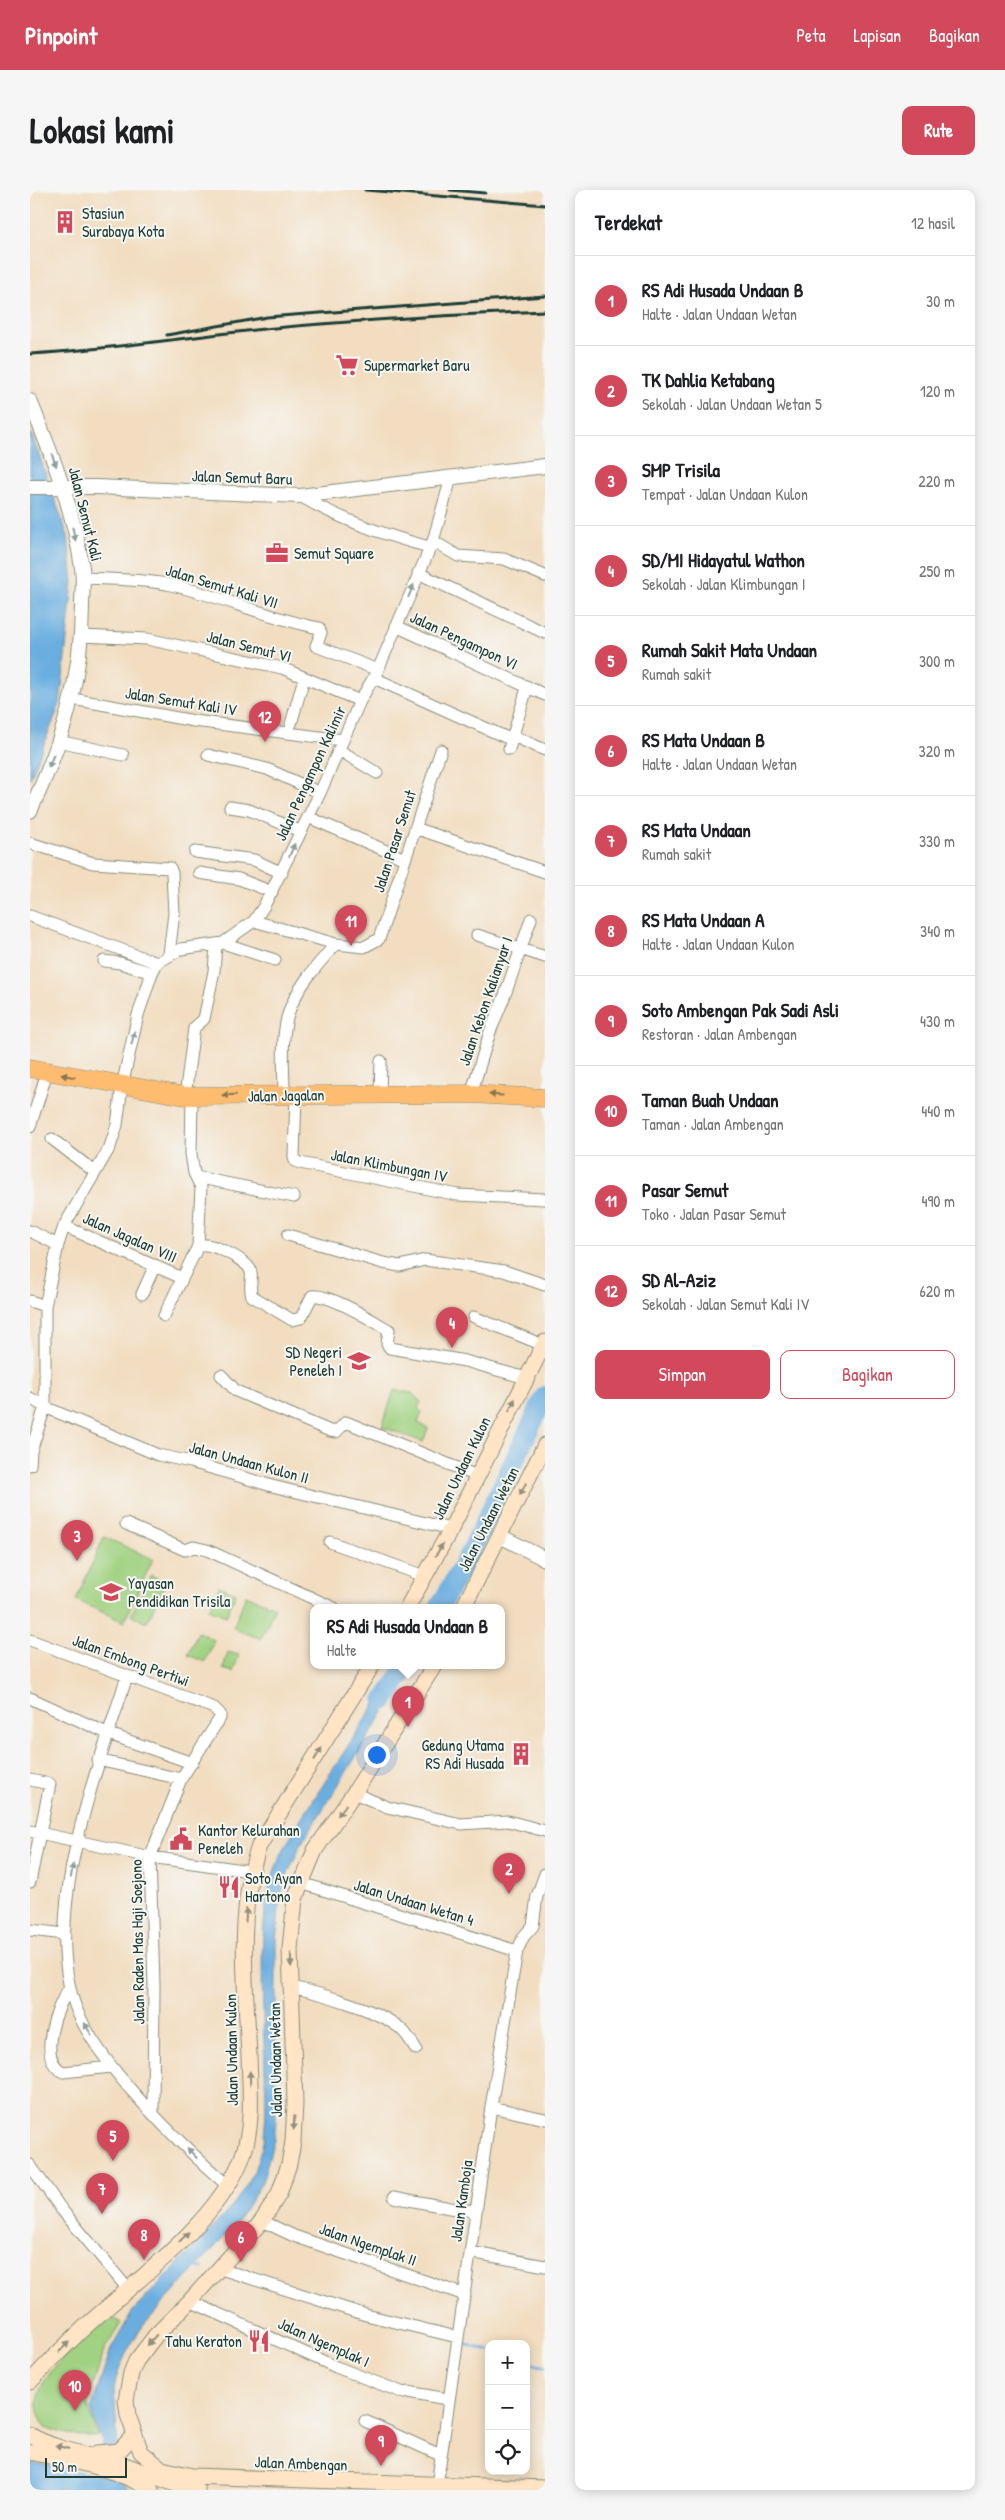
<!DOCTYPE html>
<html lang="id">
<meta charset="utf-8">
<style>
:root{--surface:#fff;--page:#f6f6f6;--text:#202124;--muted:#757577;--line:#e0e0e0;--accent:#d1495b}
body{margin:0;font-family:"Patrick Hand",sans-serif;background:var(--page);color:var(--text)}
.controls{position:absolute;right:15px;bottom:15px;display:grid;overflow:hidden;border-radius:10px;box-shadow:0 2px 12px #0003}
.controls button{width:45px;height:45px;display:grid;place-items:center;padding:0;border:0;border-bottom:1px solid var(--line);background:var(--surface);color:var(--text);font:25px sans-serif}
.scale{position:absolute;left:15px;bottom:12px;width:82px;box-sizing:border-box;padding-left:5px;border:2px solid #1f3d34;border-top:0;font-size:14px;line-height:18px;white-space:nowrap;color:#1f3d34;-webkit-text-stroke:4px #f6f6f2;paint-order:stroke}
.you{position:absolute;left:346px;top:1564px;width:18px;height:18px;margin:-12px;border:4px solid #fff;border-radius:50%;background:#1a73e8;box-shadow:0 0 0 8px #1a73e833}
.badge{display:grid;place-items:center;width:32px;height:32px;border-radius:50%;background:var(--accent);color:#fff;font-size:16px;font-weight:700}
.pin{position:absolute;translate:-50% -41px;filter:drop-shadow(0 1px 2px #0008)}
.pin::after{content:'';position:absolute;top:26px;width:18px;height:15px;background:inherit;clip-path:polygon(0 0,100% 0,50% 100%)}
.popup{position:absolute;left:280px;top:1414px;width:195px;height:65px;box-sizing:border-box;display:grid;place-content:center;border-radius:10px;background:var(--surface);filter:drop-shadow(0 1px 4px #0005);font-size:16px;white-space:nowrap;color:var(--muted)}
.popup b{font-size:19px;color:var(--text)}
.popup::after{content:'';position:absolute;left:50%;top:100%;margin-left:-10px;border:10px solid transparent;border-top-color:var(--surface)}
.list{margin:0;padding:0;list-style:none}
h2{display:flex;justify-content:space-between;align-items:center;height:65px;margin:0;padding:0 20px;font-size:21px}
h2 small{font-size:16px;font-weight:400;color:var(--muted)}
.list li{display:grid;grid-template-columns:32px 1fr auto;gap:15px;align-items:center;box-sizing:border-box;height:90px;padding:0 20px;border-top:1px solid var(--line)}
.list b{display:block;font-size:19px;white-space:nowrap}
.list p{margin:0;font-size:16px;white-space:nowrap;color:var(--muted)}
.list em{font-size:16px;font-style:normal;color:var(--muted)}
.actions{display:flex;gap:10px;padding:15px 20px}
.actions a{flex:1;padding:11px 0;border:1px solid var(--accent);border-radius:10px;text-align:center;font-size:18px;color:var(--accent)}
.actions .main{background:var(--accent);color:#fff}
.icon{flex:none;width:28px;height:28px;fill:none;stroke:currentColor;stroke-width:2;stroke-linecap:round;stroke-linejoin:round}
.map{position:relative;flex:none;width:515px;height:2300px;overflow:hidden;border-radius:10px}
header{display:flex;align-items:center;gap:30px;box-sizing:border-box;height:70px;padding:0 25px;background:var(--accent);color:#fff}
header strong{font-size:24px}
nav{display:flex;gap:28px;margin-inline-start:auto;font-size:18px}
.intro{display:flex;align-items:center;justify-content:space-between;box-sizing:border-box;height:120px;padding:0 30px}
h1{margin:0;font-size:35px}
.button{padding:12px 22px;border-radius:10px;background:var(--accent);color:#fff;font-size:18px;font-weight:700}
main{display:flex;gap:30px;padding:0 30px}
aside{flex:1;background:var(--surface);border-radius:10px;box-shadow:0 2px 12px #0003}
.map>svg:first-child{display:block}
.green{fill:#a1d282;stroke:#60885b}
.water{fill:#6baee0;stroke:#45768a}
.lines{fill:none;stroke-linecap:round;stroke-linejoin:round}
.stream{stroke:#6baee0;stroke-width:3}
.river{stroke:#6baee0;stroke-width:20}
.minor-casing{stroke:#888d7a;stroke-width:13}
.tertiary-casing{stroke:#888d7a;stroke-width:16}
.secondary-casing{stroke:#888d7a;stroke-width:17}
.primary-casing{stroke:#888d7a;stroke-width:19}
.minor{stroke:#fff;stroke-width:11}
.tertiary{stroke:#fff;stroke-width:14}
.secondary{stroke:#ffe4c6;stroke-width:15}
.primary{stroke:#febc70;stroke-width:18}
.rail{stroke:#1f3d34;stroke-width:3}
.oneway{fill:#8f9e9a}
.oneway2{fill:#83764f}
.oneway3{fill:#8f907d}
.labels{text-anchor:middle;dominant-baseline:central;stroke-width:4;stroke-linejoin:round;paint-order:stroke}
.poi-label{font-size:16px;fill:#1f3d34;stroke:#f6f6f2;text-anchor:start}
.street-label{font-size:16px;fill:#1f3d34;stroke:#f6f6f2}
</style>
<header>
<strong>Pinpoint</strong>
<nav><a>Peta</a><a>Lapisan</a><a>Bagikan</a></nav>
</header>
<div class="intro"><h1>Lokasi kami</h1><a class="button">Rute</a></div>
<main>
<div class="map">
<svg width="515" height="2300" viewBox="0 0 515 2300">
<rect width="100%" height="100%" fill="#f6f6f2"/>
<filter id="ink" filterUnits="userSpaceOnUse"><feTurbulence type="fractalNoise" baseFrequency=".02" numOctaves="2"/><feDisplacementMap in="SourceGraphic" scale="10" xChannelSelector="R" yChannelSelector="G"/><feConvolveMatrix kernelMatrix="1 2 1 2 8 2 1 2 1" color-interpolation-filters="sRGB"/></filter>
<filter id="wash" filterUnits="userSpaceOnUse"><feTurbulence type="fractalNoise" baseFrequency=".0096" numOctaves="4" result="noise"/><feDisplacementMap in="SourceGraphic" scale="20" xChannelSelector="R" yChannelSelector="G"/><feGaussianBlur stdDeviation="1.12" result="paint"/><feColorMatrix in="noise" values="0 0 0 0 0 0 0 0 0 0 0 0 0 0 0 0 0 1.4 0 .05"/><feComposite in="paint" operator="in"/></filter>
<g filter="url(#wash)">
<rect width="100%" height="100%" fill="#f2ddc0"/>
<path class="green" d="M364,1200L382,1203L391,1212L388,1218L392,1222L388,1233L398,1238L393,1252L352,1237Z
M74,1347L123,1369L94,1432L46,1410Z
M121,1385L136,1393L116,1433L101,1425Z
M189,1396L206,1403L196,1426L179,1419Z
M216,1405L245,1417L231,1449L203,1438Z
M168,1442L184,1450L175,1472L158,1465Z
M198,1462L209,1465L203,1482L193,1479Z
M79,2125L91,2133L74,2161L58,2212L59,2221L68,2246H45L15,2238C12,2231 7,2222 7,2215C6,2183 58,2147 79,2125Z"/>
<path class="water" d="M0,240L38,346L43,392L30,514L0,589Z
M363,1486L373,1492L271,1654L255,1690L250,1710L246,1751V1931L244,1950L232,1992L220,2012L204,2036L113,2136C99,2156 89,2174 84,2198L90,2291L101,2300H0V2272L67,2285C69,2278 72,2272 73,2265C75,2250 63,2235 61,2219L81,2159L103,2121L197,2022C210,2006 221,1990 228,1970C238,1943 236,1911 235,1883C234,1825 228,1765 237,1708C241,1684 252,1661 264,1640Z"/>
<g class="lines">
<path class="stream" d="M164,2076L173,2078
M431,2153L459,2161
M496,2172L515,2177"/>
<path class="river" d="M409,1418L444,1355L515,1206
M354,1511L377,1476"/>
</g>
</g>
<g filter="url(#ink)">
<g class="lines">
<defs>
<path id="minor" d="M270,306C311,330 354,345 399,357
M403,351L428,366L474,369L515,386
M388,383L515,443
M52,388C80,389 109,389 137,394C189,405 237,428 289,438L291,443L286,456L348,480
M366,436L515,505
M52,446L117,449L252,478L330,511
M344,488L482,550
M43,509L164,531L313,550
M261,534L274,488
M483,546L515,560
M28,551L93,565
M479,559L497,498
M309,560L347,583
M178,565L237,579L290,603
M200,617L219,620L270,641
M278,627L375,669
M385,638L515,682
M0,653L63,673L140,678L142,683L144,723L139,764
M165,662L224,670L252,683
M169,683L209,689L242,702
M0,726L127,773
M224,731L306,754L334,757L349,749L411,560
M447,745L515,767
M193,753L245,770
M74,771L90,773L122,783
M350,904L351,871
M441,904L460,842L475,805L501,729
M254,905C254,880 251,853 257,828C264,800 287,775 306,754
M266,905L264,966L265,971L270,973L428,1005L515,1009
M155,906L164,838L174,829L184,781L186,755
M0,937L17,882
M22,949L65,982
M166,987L264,1007
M34,1036L152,1088
M0,1041L28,1055
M258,1045L353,1073L370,1076L395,1070L474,1081L515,1095
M168,1056C178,1050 214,1069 220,1079C224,1087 218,1097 222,1106L262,1130L271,1128L282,1106C299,1103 343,1131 359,1140L357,1154L360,1158L435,1171L496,1188
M112,1104L125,1075
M0,1111L15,1116
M134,1126L168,1056L171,997L164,983L161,964L162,906
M444,1127L513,1155
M191,1185L206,1201L300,1241L306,1242L316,1232L447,1286
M0,1208L15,1217L128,1265L161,1272L242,1296L421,1339
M0,1275L1,1261L15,1217V1116L28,1055L34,1036L80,957L87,935L92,896L108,825L122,783L127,773L151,759L193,753L224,731L234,716L290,603L330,511L348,480L403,351L421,288
M96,1334L155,1360L164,1357L177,1360L304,1418
M300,1352L394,1386
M0,1450L184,1518L190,1524V1528L151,1589L120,1667L124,1795L123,1921
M97,1486C68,1579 10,1722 46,1818C68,1875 151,1955 198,1996
M0,1508L79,1544L162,1573
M68,1570L151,1589
M0,1590L20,1594L0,1692
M324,1603L357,1617L431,1634L478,1631L515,1641
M0,1641L120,1667L220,1681
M271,1693L487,1761
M503,1736L507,1706L515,1684
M0,1740L35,1744
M40,1797C27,1815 6,1869 33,1882L82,1877
M261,1797C290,1803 348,1820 370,1838C377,1844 381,1851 386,1859
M461,1917L515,1929
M0,1975L32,2020L98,2099
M364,2007L425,2019L446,2021
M232,2031L264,2046L435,2105
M440,2062L515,2076
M188,2078L336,2125L427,2147
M160,2111L306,2177L374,2203L378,2202L417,2209
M335,2231L410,2265
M407,2295L461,1917L487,1761L494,1746L503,1736"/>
<path id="tertiary" d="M0,211C22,265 44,320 52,378C54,390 52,404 52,416C52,490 32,554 0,621
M0,297H66L270,306L515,276
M470,1346L515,1369"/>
<path id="secondary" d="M377,1418L421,1339L515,1152
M433,1418L515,1255
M404,1476L324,1603L285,1660L265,1709L260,1759L265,1913L263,1952L259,1974L249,2004L232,2031L160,2111L126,2145L106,2171L101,2183L96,2210L98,2225L111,2262L132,2279L162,2286L515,2298
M0,2192C21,2170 42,2148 65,2128C113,2086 189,2028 212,1968C224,1935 220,1900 219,1866C216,1798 206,1722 229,1656L342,1476
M0,2245C22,2259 68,2267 95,2275C119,2283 142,2295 167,2300
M0,2262C42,2271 85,2277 121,2300
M67,2263L89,2261L103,2246"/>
<path id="primary" d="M0,878L155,906L441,904L515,908"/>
</defs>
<use href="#minor" class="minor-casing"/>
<use href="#tertiary" class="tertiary-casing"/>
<use href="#secondary" class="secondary-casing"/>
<use href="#primary" class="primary-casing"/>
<use href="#minor" class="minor"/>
<use href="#tertiary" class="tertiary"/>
<use href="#secondary" class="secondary"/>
<use href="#primary" class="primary"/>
<path class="rail" d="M335,0L515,15
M420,0L455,3
M137,145L237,127L515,106
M0,164C79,160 156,147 234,139C328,130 421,125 515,121"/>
</g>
<defs><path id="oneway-solid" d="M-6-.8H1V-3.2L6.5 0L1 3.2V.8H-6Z" transform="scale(1.25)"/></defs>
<g class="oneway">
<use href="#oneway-solid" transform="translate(24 270) rotate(69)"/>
<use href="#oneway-solid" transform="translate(44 344) rotate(77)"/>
<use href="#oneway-solid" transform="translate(381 401) rotate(-67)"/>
<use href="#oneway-solid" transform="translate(21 571) rotate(112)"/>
<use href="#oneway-solid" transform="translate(262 660) rotate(-67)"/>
<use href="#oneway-solid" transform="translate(103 848) rotate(-77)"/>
<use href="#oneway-solid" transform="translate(42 1681) rotate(-80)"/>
<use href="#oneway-solid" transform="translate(58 1839) rotate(-121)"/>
<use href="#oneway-solid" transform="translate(162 1963) rotate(-133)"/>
</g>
<g class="oneway2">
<use href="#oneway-solid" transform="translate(38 886) rotate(-169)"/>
<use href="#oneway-solid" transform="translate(199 905) rotate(179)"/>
<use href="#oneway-solid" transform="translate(466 905) rotate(-177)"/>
</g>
<g class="oneway3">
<use href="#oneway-solid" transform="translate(482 1215) rotate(-64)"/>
<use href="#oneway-solid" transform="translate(493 1299) rotate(116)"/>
<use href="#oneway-solid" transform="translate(409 1360) rotate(-60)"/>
<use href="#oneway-solid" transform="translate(288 1564) rotate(-58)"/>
<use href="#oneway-solid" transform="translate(312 1620) rotate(127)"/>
<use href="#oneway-solid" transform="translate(216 1725) rotate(-86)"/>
<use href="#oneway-solid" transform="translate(261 1770) rotate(89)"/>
<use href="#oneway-solid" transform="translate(220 1888) rotate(-92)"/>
<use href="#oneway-solid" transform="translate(264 1933) rotate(93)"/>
<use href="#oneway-solid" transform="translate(154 2047) rotate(-45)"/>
<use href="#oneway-solid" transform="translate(122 2150) rotate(130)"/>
<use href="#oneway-solid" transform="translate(34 2157) rotate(-44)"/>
<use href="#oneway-solid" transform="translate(32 2257) rotate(-165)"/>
</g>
</g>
<defs>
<symbol id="building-bare" viewBox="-9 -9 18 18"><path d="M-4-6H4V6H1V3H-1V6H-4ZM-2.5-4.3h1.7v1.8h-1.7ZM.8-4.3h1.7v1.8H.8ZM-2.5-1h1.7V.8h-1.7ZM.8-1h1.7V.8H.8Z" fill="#d1495b" stroke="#f6f6f2" stroke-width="2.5" paint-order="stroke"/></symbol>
<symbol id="supermarket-bare" viewBox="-9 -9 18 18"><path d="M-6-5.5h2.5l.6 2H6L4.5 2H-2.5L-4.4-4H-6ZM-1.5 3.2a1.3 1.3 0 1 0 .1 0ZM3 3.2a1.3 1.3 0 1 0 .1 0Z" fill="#d1495b" stroke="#f6f6f2" stroke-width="2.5" paint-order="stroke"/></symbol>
<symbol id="office-bare" viewBox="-9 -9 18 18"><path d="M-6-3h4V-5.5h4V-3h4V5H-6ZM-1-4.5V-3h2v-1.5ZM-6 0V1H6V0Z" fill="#d1495b" stroke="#f6f6f2" stroke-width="2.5" paint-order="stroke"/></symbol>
<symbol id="school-bare" viewBox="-9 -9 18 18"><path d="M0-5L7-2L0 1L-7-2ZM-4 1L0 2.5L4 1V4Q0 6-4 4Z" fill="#d1495b" stroke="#f6f6f2" stroke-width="2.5" paint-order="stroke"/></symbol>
<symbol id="civic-bare" viewBox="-9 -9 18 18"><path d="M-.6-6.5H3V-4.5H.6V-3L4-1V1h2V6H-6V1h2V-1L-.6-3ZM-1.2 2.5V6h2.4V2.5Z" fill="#d1495b" stroke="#f6f6f2" stroke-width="2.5" paint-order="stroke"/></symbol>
<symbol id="restaurant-bare" viewBox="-9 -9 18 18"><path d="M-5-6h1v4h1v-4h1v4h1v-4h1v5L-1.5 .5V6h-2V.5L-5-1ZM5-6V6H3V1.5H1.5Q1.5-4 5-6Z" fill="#d1495b" stroke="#f6f6f2" stroke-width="2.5" paint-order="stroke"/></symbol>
</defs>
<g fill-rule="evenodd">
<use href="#building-bare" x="19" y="16" width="32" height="32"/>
<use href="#supermarket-bare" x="301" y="159" width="32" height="32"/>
<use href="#office-bare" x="231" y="347" width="32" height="32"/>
<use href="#school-bare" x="313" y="1155" width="32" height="32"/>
<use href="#school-bare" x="65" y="1386" width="32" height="32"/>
<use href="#building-bare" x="475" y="1548" width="32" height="32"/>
<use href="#civic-bare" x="135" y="1633" width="32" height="32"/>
<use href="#restaurant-bare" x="183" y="1681" width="32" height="32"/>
<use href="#restaurant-bare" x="213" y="2135" width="32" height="32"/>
</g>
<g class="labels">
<g class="poi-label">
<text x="52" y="23">Stasiun<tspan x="52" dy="18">Surabaya Kota</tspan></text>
<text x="334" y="175">Supermarket Baru</text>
<text x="264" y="363">Semut Square</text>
<text x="312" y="1162" text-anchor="end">SD Negeri<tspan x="312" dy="18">Peneleh I</tspan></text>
<text x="98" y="1393">Yayasan<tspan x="98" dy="18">Pendidikan Trisila</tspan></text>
<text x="474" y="1555" text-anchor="end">Gedung Utama<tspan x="474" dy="18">RS Adi Husada</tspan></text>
<text x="168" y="1640">Kantor Kelurahan<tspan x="168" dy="18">Peneleh</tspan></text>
<text x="215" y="1688">Soto Ayan<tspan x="215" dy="18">Hartono</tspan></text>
<text x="212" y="2151" text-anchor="end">Tahu Keraton</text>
</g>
<g class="street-label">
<text transform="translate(212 287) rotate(2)">Jalan Semut Baru</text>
<text transform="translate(56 324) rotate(76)">Jalan Semut Kali</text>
<text transform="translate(192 396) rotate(17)">Jalan Semut Kali VII</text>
<text transform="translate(434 450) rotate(25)">Jalan Pengampon VI</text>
<text transform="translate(219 456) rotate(14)">Jalan Semut VI</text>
<text transform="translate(151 511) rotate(9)">Jalan Semut Kali IV</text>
<text transform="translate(280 583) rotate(-65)">Jalan Pengampon Kalimir</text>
<text transform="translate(364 651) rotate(-72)">Jalan Pasar Semut</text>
<text transform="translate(455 811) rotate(-71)">Jalan Kebon Kalianyar I</text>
<text transform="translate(256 905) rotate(-1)">Jalan Jagalan</text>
<text transform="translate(359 975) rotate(11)">Jalan Klimbungan IV</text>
<text transform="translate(100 1047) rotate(24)">Jalan Jagalan VIII</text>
<text transform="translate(219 1272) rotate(15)">Jalan Undaan Kulon II</text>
<text transform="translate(431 1278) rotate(-64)">Jalan Undaan Kulon</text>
<text transform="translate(458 1329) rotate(-63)">Jalan Undaan Wetan</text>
<text transform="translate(101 1470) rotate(20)">Jalan Embong Pertiwi</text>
<text transform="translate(384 1712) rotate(17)">Jalan Undaan Wetan 4</text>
<text transform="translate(107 1752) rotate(-91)">Jalan Raden Mas Haji Soejono</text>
<text transform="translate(201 1860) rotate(-91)">Jalan Undaan Kulon</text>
<text transform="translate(245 1870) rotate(-91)">Jalan Undaan Wetan</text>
<text transform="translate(431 2011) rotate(-82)">Jalan Kamboja</text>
<text transform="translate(338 2054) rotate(19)">Jalan Ngemplak II</text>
<text transform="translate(294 2152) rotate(24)">Jalan Ngemplak I</text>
<text transform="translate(271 2273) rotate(2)">Jalan Ambengan</text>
</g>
</g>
</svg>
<div class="controls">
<button>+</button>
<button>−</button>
<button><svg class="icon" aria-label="locate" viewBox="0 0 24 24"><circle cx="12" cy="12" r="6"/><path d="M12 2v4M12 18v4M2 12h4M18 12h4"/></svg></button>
</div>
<div class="scale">50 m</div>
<div class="you"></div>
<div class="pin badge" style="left:378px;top:1537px">1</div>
<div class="popup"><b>RS Adi Husada Undaan B</b>Halte</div>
<div class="pin badge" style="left:479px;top:1704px">2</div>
<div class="pin badge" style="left:47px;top:1371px">3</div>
<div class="pin badge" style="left:422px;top:1158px">4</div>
<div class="pin badge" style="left:83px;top:1971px">5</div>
<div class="pin badge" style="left:211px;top:2072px">6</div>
<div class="pin badge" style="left:72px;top:2024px">7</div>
<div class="pin badge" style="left:114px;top:2070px">8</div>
<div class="pin badge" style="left:351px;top:2276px">9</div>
<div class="pin badge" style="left:45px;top:2221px">10</div>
<div class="pin badge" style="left:321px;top:756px">11</div>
<div class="pin badge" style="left:235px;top:552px">12</div>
</div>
<aside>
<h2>Terdekat<small>12 hasil</small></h2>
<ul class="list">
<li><span class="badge">1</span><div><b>RS Adi Husada Undaan B</b><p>Halte · Jalan Undaan Wetan</p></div><em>30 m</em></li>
<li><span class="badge">2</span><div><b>TK Dahlia Ketabang</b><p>Sekolah · Jalan Undaan Wetan 5</p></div><em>120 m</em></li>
<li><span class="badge">3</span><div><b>SMP Trisila</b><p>Tempat · Jalan Undaan Kulon</p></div><em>220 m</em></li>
<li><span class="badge">4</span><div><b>SD/MI Hidayatul Wathon</b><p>Sekolah · Jalan Klimbungan I</p></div><em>250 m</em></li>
<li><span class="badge">5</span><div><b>Rumah Sakit Mata Undaan</b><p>Rumah sakit</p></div><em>300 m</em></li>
<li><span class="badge">6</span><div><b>RS Mata Undaan B</b><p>Halte · Jalan Undaan Wetan</p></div><em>320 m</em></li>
<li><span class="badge">7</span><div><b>RS Mata Undaan</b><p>Rumah sakit</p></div><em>330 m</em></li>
<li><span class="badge">8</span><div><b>RS Mata Undaan A</b><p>Halte · Jalan Undaan Kulon</p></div><em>340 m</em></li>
<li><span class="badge">9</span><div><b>Soto Ambengan Pak Sadi Asli</b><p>Restoran · Jalan Ambengan</p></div><em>430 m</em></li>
<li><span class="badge">10</span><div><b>Taman Buah Undaan</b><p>Taman · Jalan Ambengan</p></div><em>440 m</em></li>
<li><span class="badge">11</span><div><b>Pasar Semut</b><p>Toko · Jalan Pasar Semut</p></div><em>490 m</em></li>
<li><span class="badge">12</span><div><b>SD Al-Aziz</b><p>Sekolah · Jalan Semut Kali IV</p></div><em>620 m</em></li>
</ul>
<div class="actions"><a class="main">Simpan</a><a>Bagikan</a></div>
</aside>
</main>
